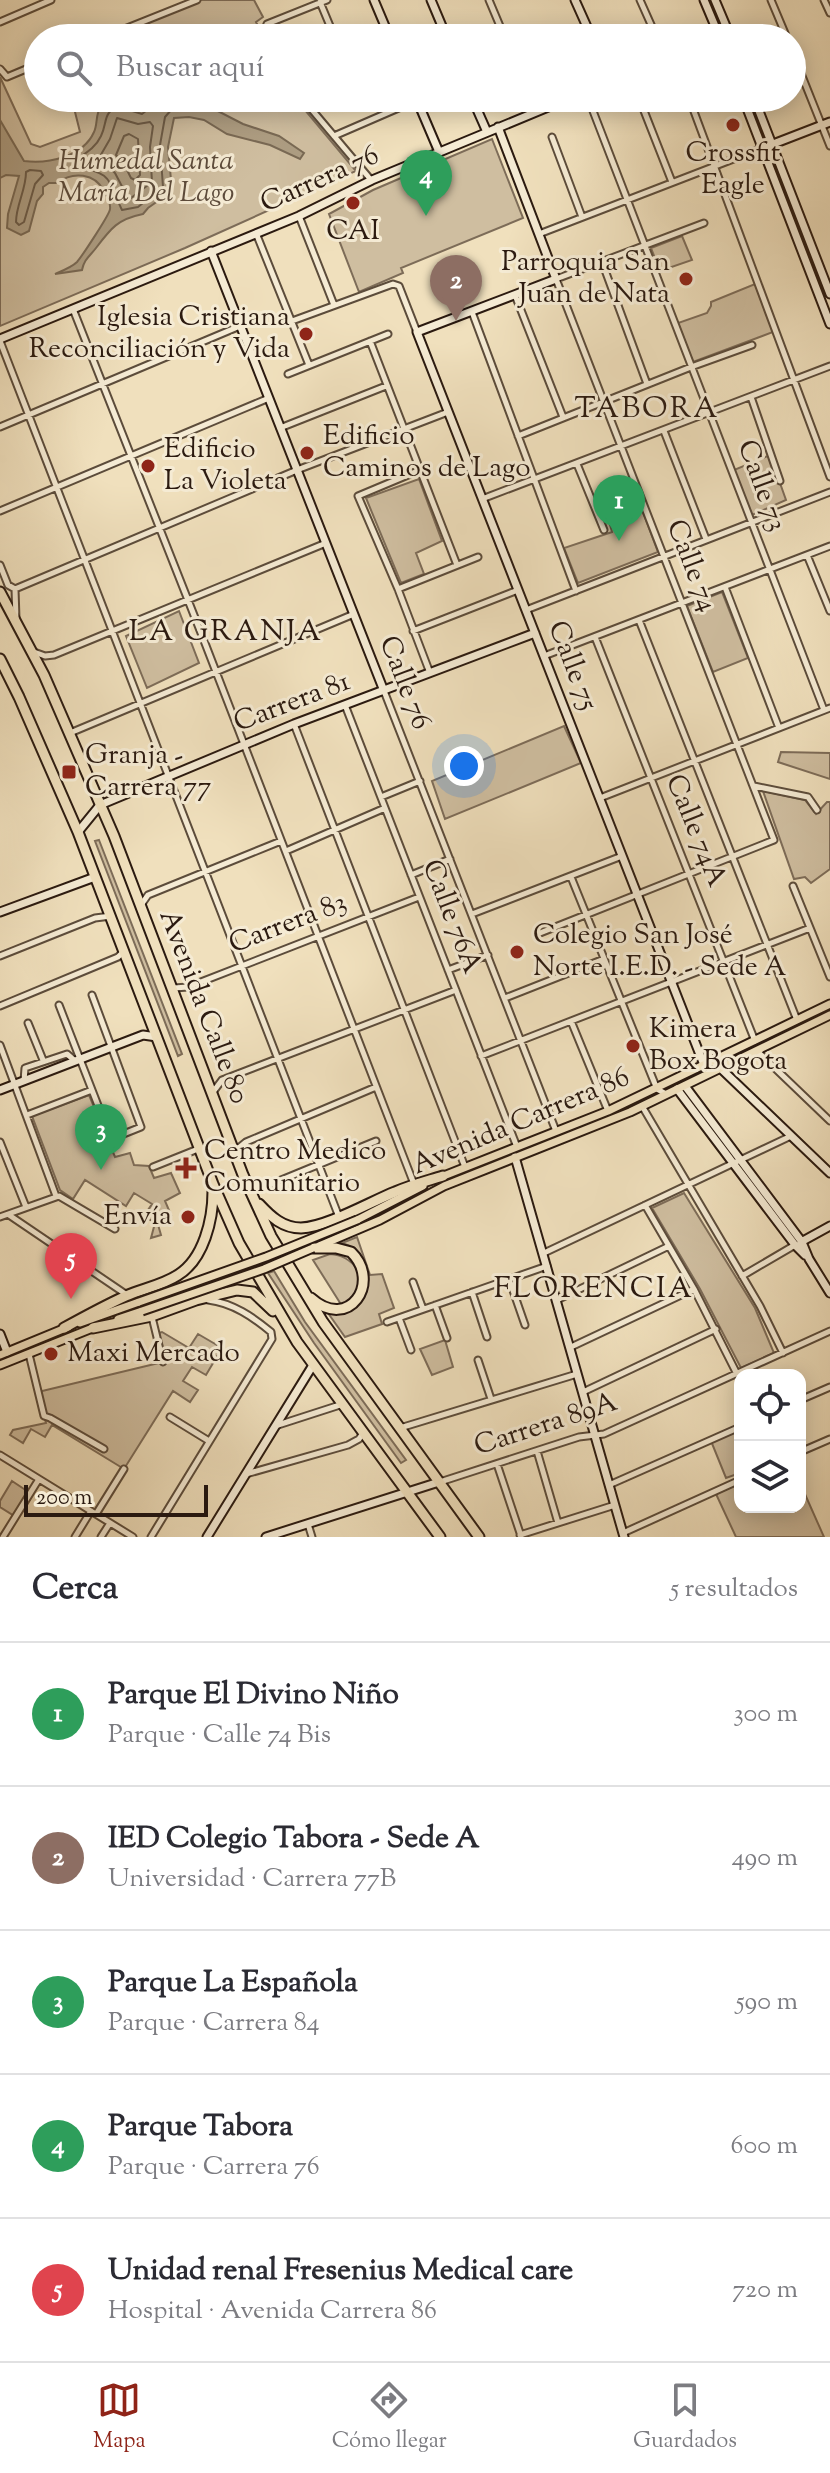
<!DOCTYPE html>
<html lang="es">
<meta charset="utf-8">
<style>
:root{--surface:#fff;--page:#f7f7f7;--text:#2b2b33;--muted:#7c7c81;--line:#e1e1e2;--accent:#8f2418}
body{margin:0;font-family:"Sorts Mill Goudy",serif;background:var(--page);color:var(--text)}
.controls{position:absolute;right:24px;bottom:24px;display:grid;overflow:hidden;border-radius:16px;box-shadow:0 4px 20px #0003}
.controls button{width:72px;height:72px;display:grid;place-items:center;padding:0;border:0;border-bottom:2px solid var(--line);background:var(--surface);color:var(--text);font:40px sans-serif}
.scale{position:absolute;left:24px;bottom:20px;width:184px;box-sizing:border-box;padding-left:8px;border:4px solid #2b1a10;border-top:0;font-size:22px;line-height:28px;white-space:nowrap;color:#2b1a10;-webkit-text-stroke:6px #f5ebd4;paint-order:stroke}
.you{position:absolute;left:464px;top:766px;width:28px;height:28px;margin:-20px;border:6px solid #fff;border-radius:50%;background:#1a73e8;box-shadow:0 0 0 12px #1a73e833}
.badge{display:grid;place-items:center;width:52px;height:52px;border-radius:50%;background:var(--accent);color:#fff;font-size:26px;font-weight:700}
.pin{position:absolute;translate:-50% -66px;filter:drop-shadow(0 2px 4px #0008)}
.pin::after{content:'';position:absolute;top:42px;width:28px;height:24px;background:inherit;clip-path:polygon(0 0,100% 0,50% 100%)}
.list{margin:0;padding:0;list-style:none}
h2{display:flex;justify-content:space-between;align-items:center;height:104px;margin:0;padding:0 32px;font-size:34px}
h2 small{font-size:26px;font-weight:400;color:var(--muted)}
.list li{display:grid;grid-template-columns:52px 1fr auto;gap:24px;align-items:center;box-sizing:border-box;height:144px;padding:0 32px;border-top:2px solid var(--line)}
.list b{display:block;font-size:30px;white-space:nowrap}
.list p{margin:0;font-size:26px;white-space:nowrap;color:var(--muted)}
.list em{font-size:26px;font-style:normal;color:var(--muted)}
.icon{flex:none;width:44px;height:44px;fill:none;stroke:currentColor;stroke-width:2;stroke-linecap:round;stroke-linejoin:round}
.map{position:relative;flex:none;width:830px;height:1537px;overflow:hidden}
.search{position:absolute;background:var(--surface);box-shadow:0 4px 20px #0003;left:24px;right:24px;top:24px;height:88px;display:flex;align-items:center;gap:20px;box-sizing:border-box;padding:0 28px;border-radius:44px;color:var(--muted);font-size:30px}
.sheet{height:824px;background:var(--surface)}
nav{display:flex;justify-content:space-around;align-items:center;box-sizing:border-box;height:112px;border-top:2px solid var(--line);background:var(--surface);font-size:22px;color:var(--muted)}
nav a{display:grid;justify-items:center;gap:4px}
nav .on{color:var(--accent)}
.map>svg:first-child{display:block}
.green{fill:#cfbea0;stroke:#7d6c58;stroke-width:2}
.water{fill:#ad9d82;stroke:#796954;stroke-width:2}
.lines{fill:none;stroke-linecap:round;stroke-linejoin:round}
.shore{stroke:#6c5c49;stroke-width:2}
.street-casing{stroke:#5c4c3b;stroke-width:9}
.secondary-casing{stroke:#2b1a10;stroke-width:11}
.primary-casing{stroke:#2b1a10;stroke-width:11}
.highway-casing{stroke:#2b1a10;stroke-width:13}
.street{stroke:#f5ebd4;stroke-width:5}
.secondary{stroke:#f5ebd4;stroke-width:7}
.primary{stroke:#f0e0bd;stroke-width:7}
.highway{stroke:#f0e0bd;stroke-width:9}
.primary-bridge-casing{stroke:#2b1a10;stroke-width:11;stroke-linecap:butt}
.primary-bridge{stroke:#f0e0bd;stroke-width:7}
.poi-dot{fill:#8f2418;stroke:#f5ebd4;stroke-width:3}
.labels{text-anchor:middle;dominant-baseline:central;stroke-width:6;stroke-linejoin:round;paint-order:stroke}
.poi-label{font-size:28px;fill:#2b1a10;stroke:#f5ebd4;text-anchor:start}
.park-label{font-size:28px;font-style:italic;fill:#5c4b3b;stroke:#f5ebd4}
.street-label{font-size:28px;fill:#2b1a10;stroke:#f5ebd4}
.neighbourhood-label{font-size:30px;letter-spacing:2px;fill:#2b1a10;stroke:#f5ebd4}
</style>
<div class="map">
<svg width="830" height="1537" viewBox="0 0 830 1537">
<rect width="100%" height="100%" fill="#f0e0bd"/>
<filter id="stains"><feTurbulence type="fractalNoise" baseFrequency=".0025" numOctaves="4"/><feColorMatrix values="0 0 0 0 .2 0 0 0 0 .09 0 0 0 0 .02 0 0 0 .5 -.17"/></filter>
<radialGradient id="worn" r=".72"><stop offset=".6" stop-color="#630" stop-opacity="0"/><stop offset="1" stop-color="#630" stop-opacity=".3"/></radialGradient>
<path class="green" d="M197,0H254L263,17L256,22L264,38H104Z
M0,77L31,144L40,147L80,132L73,104L84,98H295L356,171L185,248L0,326Z
M492,139L523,218L401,268L403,273L359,292L329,214L373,190Z
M682,236L692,260L660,271L651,248Z
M755,284L773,332L693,362L678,323L707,313L711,306V302Z
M770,455L786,500L752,515L734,470Z
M419,479L442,541L416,553L424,574L401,583L366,498Z
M641,507L658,552L578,583L564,548L612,532L609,521Z
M722,592L748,658L713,672L687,606Z
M179,611L199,663L147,688L126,636Z
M564,726L581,763L445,819L432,781Z
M781,752L830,753V779L778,762Z
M763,791L805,800L816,814L827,802H830V869L811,883L805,877L794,879Z
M99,840L182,1054L178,1056L95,841Z
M89,1095L115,1157L130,1153L134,1165L149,1166L154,1178L171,1173L180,1193L165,1201L171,1215L157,1221L161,1235L151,1238L155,1223L144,1216L152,1204L134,1193L126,1206L85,1180L73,1199L60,1190L32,1116Z
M684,1193L755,1308L774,1353L741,1368L700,1289L652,1208Z
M357,1237L370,1275L382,1274L394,1308L379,1314L382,1324L345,1337L328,1313C375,1322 382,1254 342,1243Z
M330,1254C353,1255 370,1278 354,1299C351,1302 346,1304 342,1306L313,1260Z
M274,1271L305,1322L406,1460L401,1463L314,1343L268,1273Z
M162,1332L189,1348L198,1334L222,1348L206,1375L192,1367L183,1381L198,1390L190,1402L173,1391L124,1469L52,1425L45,1437L31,1429L23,1443L10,1435L13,1430L46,1423L38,1392L163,1362L156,1334Z
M445,1340L453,1367L432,1375L420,1349Z
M740,1429V1473L726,1478L711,1441Z
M12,1481L30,1493L16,1517L0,1507V1501Z
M740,1483V1507H800V1483L824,1537H736L716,1494Z"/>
<path class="water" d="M147,98H183L179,103L182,109L202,105L212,108L243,124L279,136L304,153L300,159L270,145L227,134L204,120L189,117L174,118L168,147L172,191L148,208L143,214C118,219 111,228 96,248C90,256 84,259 82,270L55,274C62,271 72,267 77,262C82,256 110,214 110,209C111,202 107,198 104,191C95,173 73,171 57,183H49L43,187V194L37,201L29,231L21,235L7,228L8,214L19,176L6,175L0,178V120L24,161C48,164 83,157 94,132C97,126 96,119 98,113C104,94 126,101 141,106Z"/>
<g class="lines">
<path class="shore" d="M153,98L152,106L142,114L126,109L120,105C102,113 108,121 101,136C95,149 84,154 73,162L76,167C114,173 107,180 122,210L138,207L163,187L160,145L165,117L172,109L173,98
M117,118L138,124L150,122L153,126L150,147L152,182L131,198L127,196L115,173L99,158L110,139Z
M129,134L138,139L140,175L135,180L131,178L125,166L116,155L124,136Z
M30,170L41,171L43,175L35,184L24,222L19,225L16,222C16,205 26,190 26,172Z"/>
<defs>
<path id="street" d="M489,0L505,38
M640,0L657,38
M771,0L787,38
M824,0L830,13
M320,2L335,38
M0,22L51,0
M102,38L197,0
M266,38L264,32L267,24L327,0
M792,51L830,146
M0,69L7,77L38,64
M302,98L371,180
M530,98L536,112
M588,98L824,710
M639,98L672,182
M689,98L830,477
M334,136L417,100
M552,137L582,217
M299,216L334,305
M256,233L309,365
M539,234L762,148
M602,262L647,384
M515,295L563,417
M73,309L203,638L414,1184
M472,312L576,591
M292,321L393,284L399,286L417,332
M0,341L339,1217
M370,341L457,565
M288,374L388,334
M751,397L780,481
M0,427L240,326
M280,428L386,386
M664,431L706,539
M518,436L691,367L752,345
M577,464L604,530
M420,470L358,496L398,589L430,673
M482,499L830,366
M0,511L269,398
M807,555L830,611
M0,565L8,585L15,589
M725,587L779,728
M15,589L297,470L448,412
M15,589L16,619
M398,589L478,557
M526,610L830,492
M639,620L797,1020
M413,631L518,590
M595,637L755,1041
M34,652L45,656L54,655L326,543
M544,656L830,546
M384,691L556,1131
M345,705L517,1147
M294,724L465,1167
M70,733L354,614
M754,786L808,797L817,810
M381,797L420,781
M600,798L830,708
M286,851L385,808
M411,875L450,859
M571,877L657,1089L666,1094
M793,886L830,977
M141,905L148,895L281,841
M472,914L622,856
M540,933L774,840L556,279L704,223
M0,956L95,918L111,916
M448,970L488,955
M174,988L188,987L419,897
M505,998L604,959
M59,1005L111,1139L141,1127L92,995
M0,1006L118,957L123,952
M571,1021L608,1111
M28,1023L43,1060
M0,1045L56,1196
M757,1051L830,1121
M481,1056L810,928
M24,1081L25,1068L67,1054L75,1061
M213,1092L222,1080L456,990
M642,1106L760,1306L783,1353
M27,1115L92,1090
M0,1142L26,1207
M235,1151L246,1142L376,1087
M153,1167L198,1149
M252,1192L376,1141
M645,1205L694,1289L737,1374
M9,1215L127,1295
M0,1217L59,1196L115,1229
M544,1253L791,1136
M742,1276L795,1245
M509,1279L525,1325
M413,1282L423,1309
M472,1292L487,1337
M557,1300L669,1246
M435,1305L447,1338
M152,1317L163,1362
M399,1318L411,1350
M387,1322L547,1266
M571,1347L694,1289
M29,1354L44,1416L50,1418L104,1449
M478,1360L491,1399
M583,1392L716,1329
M800,1400L830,1387
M170,1417L209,1441
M278,1425L343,1404
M400,1428L577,1374
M537,1451L558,1523
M800,1452L830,1439
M0,1455L133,1537
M497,1464L521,1536
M246,1474L348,1445L359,1439L363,1433
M440,1482L579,1437L604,1434L830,1331
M609,1485L740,1427
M96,1514L124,1469
M308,1524L312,1537
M623,1533L740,1480
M520,1535L615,1505
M3,1537L39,1479
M75,1537L91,1511
M101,1537L110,1523
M151,1537L272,1339L271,1332C253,1317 233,1303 208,1300"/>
<path id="secondary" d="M374,0L390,38
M431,0L447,38
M575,0L592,38
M704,0L720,38
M715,0L731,38
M416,98L439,152
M472,98L487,132
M743,98L830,324
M754,98L830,294
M498,127L556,279L417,332L704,1065
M768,146L830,122
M211,251L384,691
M0,339L299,216L372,180L570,98
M78,832L100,805L294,724L535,633
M0,912L95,877
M713,1061L830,1173
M685,1086L802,1242L809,1259L830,1293
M677,1089L795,1245L805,1255
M0,1090L143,1035L157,1037
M515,1157L624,1537
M801,1242L830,1226
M0,1334L7,1352
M207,1537L313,1365
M266,1537L439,1482"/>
<path id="primary" d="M441,1177L608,1111L830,1004
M357,1220L423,1186
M319,1246L380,1220L444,1186L630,1112L830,1015
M118,1319L142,1311
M80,1323L139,1302
M0,1355L68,1327
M0,1365L95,1327"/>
<path id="highway" d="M0,592L44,675L114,836L243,1175L271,1236L323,1322L479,1537
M0,659L19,697L78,832L213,1184L239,1243L297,1342L440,1537
M259,1204C271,1217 283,1228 301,1228C327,1227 370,1202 395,1192C411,1185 427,1181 443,1176
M311,1298C349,1332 382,1282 351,1252L336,1248H313
M64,1328C84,1317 104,1306 126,1296C142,1289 163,1285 178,1275C204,1259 213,1219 213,1191
M93,1328L152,1316L196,1300L237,1290L253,1292L273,1311"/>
</defs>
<use href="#street" class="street-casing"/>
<use href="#secondary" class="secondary-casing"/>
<use href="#primary" class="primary-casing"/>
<use href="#highway" class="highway-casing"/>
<use href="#street" class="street"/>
<use href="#secondary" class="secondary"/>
<use href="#primary" class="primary"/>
<use href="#highway" class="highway"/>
<defs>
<path id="primary-bridge" d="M139,1302L266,1257L357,1220
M142,1311L264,1269L313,1248"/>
</defs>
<use href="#primary-bridge" class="primary-bridge-casing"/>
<use href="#primary-bridge" class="primary-bridge"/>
</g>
<g class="poi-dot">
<circle cx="733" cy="125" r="8"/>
<circle cx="353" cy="203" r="8"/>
<circle cx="686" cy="279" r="8"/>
<circle cx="306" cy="334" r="8"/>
<circle cx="307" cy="453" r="8"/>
<circle cx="148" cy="466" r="8"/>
<rect x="61" y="764" width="16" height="16" rx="4"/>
<circle cx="517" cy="952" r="8"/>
<circle cx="633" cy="1046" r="8"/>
<path d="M182 1156h8v8h8v8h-8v8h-8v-8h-8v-8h8z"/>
<circle cx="188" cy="1217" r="8"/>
<circle cx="51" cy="1354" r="8"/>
</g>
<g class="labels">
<g class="poi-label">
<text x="733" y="154" text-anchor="middle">Crossfit<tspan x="733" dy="32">Eagle</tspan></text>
<text x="353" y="232" text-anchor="middle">CAI</text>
<text x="670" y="263" text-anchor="end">Parroquia San<tspan x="670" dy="32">Juan de Nata</tspan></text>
<text x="290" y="318" text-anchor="end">Iglesia Cristiana<tspan x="290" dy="32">Reconciliación y Vida</tspan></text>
<text x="323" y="437">Edificio<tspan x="323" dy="32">Caminos de Lago</tspan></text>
<text x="164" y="450">Edificio<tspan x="164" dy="32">La Violeta</tspan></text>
<text x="85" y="756">Granja -<tspan x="85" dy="32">Carrera 77</tspan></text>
<text x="533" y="936">Colegio San José<tspan x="533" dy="32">Norte I.E.D. - Sede A</tspan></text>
<text x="649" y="1030">Kimera<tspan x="649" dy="32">Box Bogota</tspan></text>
<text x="204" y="1152">Centro Medico<tspan x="204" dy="32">Comunitario</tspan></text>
<text x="172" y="1217" text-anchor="end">Envía</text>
<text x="67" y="1354">Maxi Mercado</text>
</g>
<g class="park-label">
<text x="146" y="162">Humedal Santa<tspan x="146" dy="32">María Del Lago</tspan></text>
</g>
<g class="street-label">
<text transform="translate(320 180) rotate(-24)">Carrera 76</text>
<text transform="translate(761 486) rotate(70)">Calle 73</text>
<text transform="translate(691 566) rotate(69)">Calle 74</text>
<text transform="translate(572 666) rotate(69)">Calle 75</text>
<text transform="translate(404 683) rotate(69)">Calle 76</text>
<text transform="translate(292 703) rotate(-21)">Carrera 81</text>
<text transform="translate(695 831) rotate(68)">Calle 74A</text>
<text transform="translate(451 917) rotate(69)">Calle 76A</text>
<text transform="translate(288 924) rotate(-21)">Carrera 83</text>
<text transform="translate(203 1007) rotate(69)">Avenida Calle 80</text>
<text transform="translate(521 1122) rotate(-23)">Avenida Carrera 86</text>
<text transform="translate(546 1425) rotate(-18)">Carrera 89A</text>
</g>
<g class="neighbourhood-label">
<text x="647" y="409">TABORA</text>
<text x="226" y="632">LA GRANJA</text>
<text x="594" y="1289">FLORENCIA</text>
</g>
</g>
<rect width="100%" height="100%" filter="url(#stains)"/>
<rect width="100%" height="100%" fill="url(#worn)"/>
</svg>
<div class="controls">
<button><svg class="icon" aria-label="locate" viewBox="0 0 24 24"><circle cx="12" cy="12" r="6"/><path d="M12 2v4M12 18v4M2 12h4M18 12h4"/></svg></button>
<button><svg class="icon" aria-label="layers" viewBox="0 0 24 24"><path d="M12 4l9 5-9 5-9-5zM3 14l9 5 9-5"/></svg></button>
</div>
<div class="scale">200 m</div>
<div class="you"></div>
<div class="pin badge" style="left:619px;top:541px;background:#2e9e5b">1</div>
<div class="pin badge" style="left:456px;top:321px;background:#8d6e63">2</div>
<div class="pin badge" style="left:101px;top:1170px;background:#2e9e5b">3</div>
<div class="pin badge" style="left:426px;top:216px;background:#2e9e5b">4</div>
<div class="pin badge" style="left:71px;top:1299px;background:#e0444e">5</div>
<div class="search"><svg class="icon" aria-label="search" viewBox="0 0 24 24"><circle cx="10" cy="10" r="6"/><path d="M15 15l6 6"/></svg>Buscar aquí</div>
</div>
<section class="sheet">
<h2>Cerca<small>5 resultados</small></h2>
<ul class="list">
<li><span class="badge" style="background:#2e9e5b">1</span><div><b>Parque El Divino Niño</b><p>Parque · Calle 74 Bis</p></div><em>300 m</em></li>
<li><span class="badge" style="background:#8d6e63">2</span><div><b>IED Colegio Tabora - Sede A</b><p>Universidad · Carrera 77B</p></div><em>490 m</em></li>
<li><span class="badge" style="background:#2e9e5b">3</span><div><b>Parque La Española</b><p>Parque · Carrera 84</p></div><em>590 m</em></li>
<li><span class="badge" style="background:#2e9e5b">4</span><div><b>Parque Tabora</b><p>Parque · Carrera 76</p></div><em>600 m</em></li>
<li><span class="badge" style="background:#e0444e">5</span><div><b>Unidad renal Fresenius Medical care</b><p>Hospital · Avenida Carrera 86</p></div><em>720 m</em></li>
</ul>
</section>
<nav>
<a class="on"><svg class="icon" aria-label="map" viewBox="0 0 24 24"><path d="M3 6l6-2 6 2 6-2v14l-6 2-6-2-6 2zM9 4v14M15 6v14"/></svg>Mapa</a>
<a><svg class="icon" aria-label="directions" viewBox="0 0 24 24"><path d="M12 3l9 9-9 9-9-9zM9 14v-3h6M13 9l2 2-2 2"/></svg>Cómo llegar</a>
<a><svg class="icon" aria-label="saved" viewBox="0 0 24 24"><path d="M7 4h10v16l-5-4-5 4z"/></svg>Guardados</a>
</nav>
